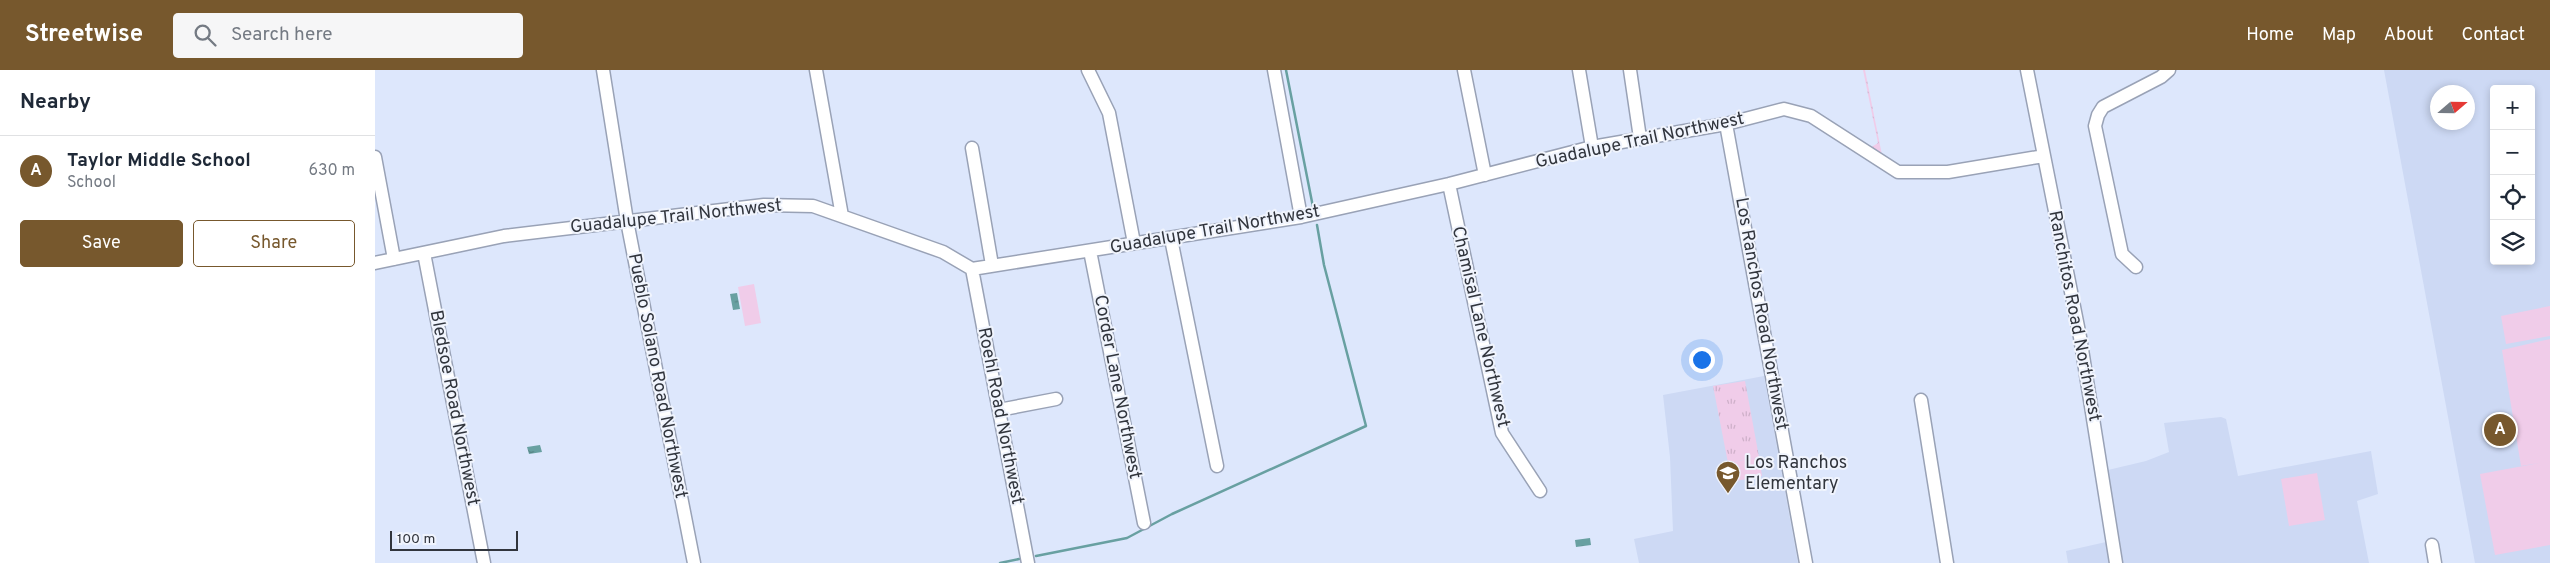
<!DOCTYPE html>
<meta charset="utf-8">
<style>
:root{--surface:#fff;--page:#f6f6f7;--text:#1f2937;--muted:#747a83;--line:#e0e1e3;--accent:#77582d}
body{margin:0;font-family:Overpass,sans-serif;background:var(--page);color:var(--text)}
.controls{position:absolute;right:15px;top:15px;display:grid;overflow:hidden;border-radius:5px;box-shadow:0 2px 8px #0003}
.controls button{width:45px;height:45px;display:grid;place-items:center;padding:0;border:0;border-bottom:1px solid var(--line);background:var(--surface);color:var(--text);font:25px sans-serif}
.compass{position:absolute;left:2055px;top:15px;width:45px;height:45px;border-radius:50%;background:var(--surface);box-shadow:0 2px 8px #0003;rotate:70deg}
.scale{position:absolute;left:15px;bottom:12px;width:128px;box-sizing:border-box;padding-left:5px;border:2px solid #31353d;border-top:0;font-size:14px;line-height:18px;white-space:nowrap;color:#31353d;-webkit-text-stroke:4px #f0f4fd;paint-order:stroke}
.you{position:absolute;left:1326px;top:289px;width:18px;height:18px;margin:-12px;border:4px solid #fff;border-radius:50%;background:#1a73e8;box-shadow:0 0 0 8px #1a73e833}
.badge{display:grid;place-items:center;width:32px;height:32px;border-radius:50%;background:var(--accent);color:#fff;font-size:16px;font-weight:700}
.pin{position:absolute;translate:-50% -50%;border:2px solid #fff;box-shadow:0 1px 5px #0006}
.list{margin:0;padding:0;list-style:none}
h2{display:flex;justify-content:space-between;align-items:center;height:65px;margin:0;padding:0 20px;font-size:21px}
h2 small{font-size:16px;font-weight:400;color:var(--muted)}
.list li{display:grid;grid-template-columns:32px 1fr auto;gap:15px;align-items:center;box-sizing:border-box;height:70px;padding:0 20px;border-top:1px solid var(--line)}
.list b{display:block;font-size:19px;white-space:nowrap}
.list p{margin:0;font-size:16px;white-space:nowrap;color:var(--muted)}
.list em{font-size:16px;font-style:normal;color:var(--muted)}
.actions{display:flex;gap:10px;padding:15px 20px}
.actions a{flex:1;padding:11px 0;border:1px solid var(--accent);border-radius:5px;text-align:center;font-size:18px;color:var(--accent)}
.actions .main{background:var(--accent);color:#fff}
.icon{flex:none;width:28px;height:28px;fill:none;stroke:currentColor;stroke-width:2;stroke-linecap:round;stroke-linejoin:round}
.map{position:relative;flex:none;width:2175px;height:493px;overflow:hidden}
header{display:flex;align-items:center;gap:30px;box-sizing:border-box;height:70px;padding:0 25px;background:var(--accent);color:#fff}
header strong{font-size:24px}
nav{display:flex;gap:28px;margin-inline-start:auto;font-size:18px}
.search{width:350px;height:45px;background:var(--page);display:flex;align-items:center;gap:12px;box-sizing:border-box;padding:0 18px;border-radius:5px;color:var(--muted);font-size:19px}
main{display:flex}
aside{flex:1;background:var(--surface)}
.map>svg:first-child{display:block}
.built{fill:#cdd9f4;fill-rule:evenodd}
.grass{fill:url(#grass-dots)}
.park{fill:url(#park-tufts)}
.pitch{fill:#f0cce9}
.water{fill:url(#water-ripples)}
.lines{fill:none;stroke-linecap:round;stroke-linejoin:round}
.stream{stroke:#68a0a1;stroke-width:2.5}
.minor-casing{stroke:#99a2b6;stroke-width:15}
.minor{stroke:#fff;stroke-width:12}
.labels{text-anchor:middle;dominant-baseline:central;stroke-width:4;stroke-linejoin:round;paint-order:stroke}
.street-label{font-size:18px;fill:#31353d;stroke:#f0f4fd}
.poi-label{font-size:18px;fill:#31353d;stroke:#f0f4fd;text-anchor:start}
</style>
<header>
<strong>Streetwise</strong>
<div class="search"><svg class="icon" aria-label="search" viewBox="0 0 24 24"><circle cx="10" cy="10" r="6"/><path d="M15 15l6 6"/></svg>Search here</div>
<nav><a>Home</a><a>Map</a><a>About</a><a>Contact</a></nav>
</header>
<main>
<aside>
<h2>Nearby<small></small></h2>
<ul class="list">
<li><span class="badge">A</span><div><b>Taylor Middle School</b><p>School</p></div><em>630 m</em></li>
</ul>
<div class="actions"><a class="main">Save</a><a>Share</a></div>
</aside>
<div class="map">
<svg width="2175" height="493" viewBox="0 0 2175 493">
<defs>
<pattern id="grass-dots" width="8" height="8" patternUnits="userSpaceOnUse" patternTransform="scale(1.25)"><rect width="8" height="8" fill="#f0cce9"/><path d="M2 2h.1M6 6h.1" fill="none" stroke="#ceb0c9" stroke-width="1.8" stroke-linecap="round"/></pattern>
<pattern id="park-tufts" width="24" height="20" patternUnits="userSpaceOnUse" patternTransform="scale(1.25)"><rect width="24" height="20" fill="#f0cce9"/><path d="M3 7l-1-3M5 7V3M7 7l1-3M15 17l-1-3M17 17v-4M19 17l1-3" fill="none" stroke="#ceb0c9"/></pattern>
<pattern id="water-ripples" width="26" height="14" patternUnits="userSpaceOnUse" patternTransform="scale(1.25)"><rect width="26" height="14" fill="#68a0a1"/><path d="M2 4q2-2 4 0t4 0M15 11q2-2 4 0t4 0" fill="none" stroke="#568384"/></pattern>
</defs>
<rect width="100%" height="100%" fill="#dde7fc"/>
<path class="built" d="M2009,0H2175V493H2100ZM2119,19H2156V191H2119ZM2062,22H2092V52H2062Z
M1389,306L1423,493H1264L1259,469L1298,461L1295,387L1288,325Z
M1846,347L1851,349L1863,406L1996,381L2003,424L1982,431L1994,493H1747L1733,400L1771,391L1794,382L1789,353Z
M1731,472L1735,493H1693L1691,481Z"/>
<path class="grass" d="M1488,0H1490L1508,90L1495,78L1503,73Z"/>
<path class="park" d="M1370,311L1384,387L1353,393L1338,316Z"/>
<path class="pitch" d="M379,214L386,253L370,256L363,217Z
M2175,236V266L2131,274L2126,246Z
M2175,269V391L2146,396L2127,280Z
M1384,387L1387,406L1356,412L1353,393Z
M2175,391V475L2120,485L2105,404Z
M1942,403L1950,450L1914,456L1906,409Z"/>
<path class="water" d="M362,223L365,239L358,240L355,224Z
M165,375L167,382L154,384L152,377Z
M1215,468L1216,475L1201,477L1200,470Z"/>
<g class="lines">
<path class="stream" d="M911,0L938,137
M661,486L752,468L797,444L991,356L949,195L942,155
M625,493L644,489"/>
<defs>
<path id="minor" d="M228,0L252,151L319,493
M441,0L467,146
M713,0L734,43L759,173
M899,0L926,147
M1089,0L1110,105
M1204,0L1217,77
M1255,0L1265,68
M1652,0L1705,267L1741,493
M1351,54L1431,493
M597,78L617,195
M0,87L19,189
M1074,114L1127,363L1165,421
M796,169L842,396
M715,181L769,453
M49,183L109,493
M0,193L129,166L389,135L438,136L568,182L597,199L926,147L1074,114L1217,77L1351,54L1409,39L1436,46L1523,102H1573L1669,86
M1761,197L1747,184L1720,56L1723,45L1728,37L1786,7L1794,0
M597,199L653,493
M1546,330L1572,493
M624,340L681,329
M2057,475L2060,493"/>
</defs>
<use href="#minor" class="minor-casing"/>
<use href="#minor" class="minor"/>
</g>
<defs>
<symbol id="school-pin" viewBox="-11 -11 22 30"><path d="M0 17L-7.5 6A9.5 9.5 0 1 1 7.5 6Z" fill="#77582d" stroke="#f0f4fd"/><path d="M0-5L7-2L0 1L-7-2ZM-4 1L0 2.5L4 1V4Q0 6-4 4Z" fill="#fff"/></symbol>
</defs>
<g fill-rule="evenodd">
<use href="#school-pin" x="1339" y="389" width="28" height="38"/>
</g>
<g class="labels">
<g class="street-label">
<text transform="translate(1265 71) rotate(-12)">Guadalupe Trail Northwest</text>
<text transform="translate(301 147) rotate(-6)">Guadalupe Trail Northwest</text>
<text transform="translate(840 160) rotate(-10)">Guadalupe Trail Northwest</text>
<text transform="translate(1386 244) rotate(80)">Los Ranchos Road Northwest</text>
<text transform="translate(1699 246) rotate(79)">Ranchitos Road Northwest</text>
<text transform="translate(1105 257) rotate(77)">Chamisal Lane Northwest</text>
<text transform="translate(282 306) rotate(79)">Pueblo Solano Road Northwest</text>
<text transform="translate(742 317) rotate(79)">Corder Lane Northwest</text>
<text transform="translate(79 338) rotate(79)">Bledsoe Road Northwest</text>
<text transform="translate(625 346) rotate(79)">Roehl Road Northwest</text>
</g>
<g class="poi-label">
<text x="1370" y="393">Los Ranchos<tspan x="1370" dy="21">Elementary</tspan></text>
</g>
</g>
</svg>
<div class="controls">
<button>+</button>
<button>−</button>
<button><svg class="icon" aria-label="locate" viewBox="0 0 24 24"><circle cx="12" cy="12" r="6"/><path d="M12 2v4M12 18v4M2 12h4M18 12h4"/></svg></button>
<button><svg class="icon" aria-label="layers" viewBox="0 0 24 24"><path d="M12 4l9 5-9 5-9-5zM3 14l9 5 9-5"/></svg></button>
</div>
<svg class="compass" viewBox="-18 -18 36 36"><path d="M0-13l5 13h-10z" fill="#e53935"/><path d="M0 13l5-13h-10z" fill="#747a83"/></svg>
<div class="scale">100 m</div>
<div class="you"></div>
<div class="pin badge" style="left:2125px;top:360px">A</div>
</div>
</main>
